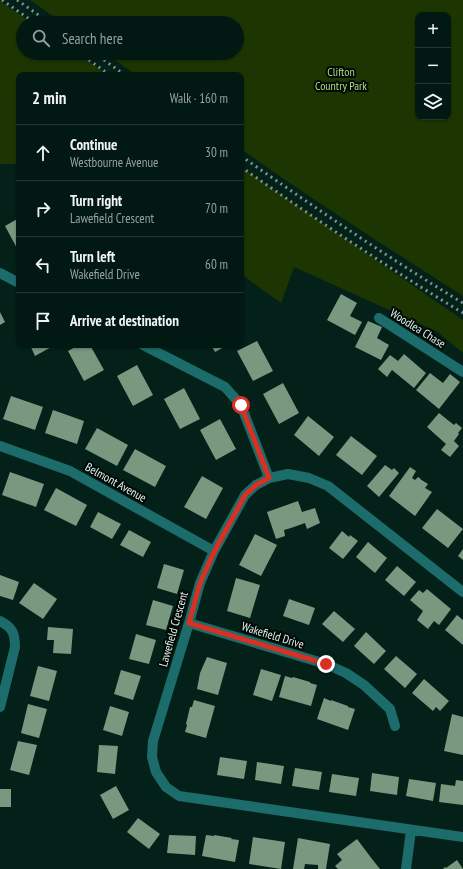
<!DOCTYPE html>
<meta charset="utf-8">
<style>
:root{--surface:#021913;--page:#102621;--text:#f1f3f6;--muted:#96a0a0;--line:#233833}
body{margin:0;font-family:"PT Sans Narrow",sans-serif;background:var(--page);color:var(--text)}
.controls{position:absolute;right:12px;top:12px;display:grid;overflow:hidden;border-radius:8px;box-shadow:0 1px 3px #0004}
.controls button{width:36px;height:36px;display:grid;place-items:center;padding:0;border:0;border-bottom:1px solid var(--line);background:var(--surface);color:var(--text);font:20px sans-serif}
.stop{position:absolute;width:12px;height:12px;margin:-9px;border:3px solid #d93025;border-radius:50%;background:#fff}
.stop.end{background:#d93025;border-color:#fff;box-shadow:0 1px 4px #0008}
.list{margin:0;padding:0;list-style:none}
h2{display:flex;justify-content:space-between;align-items:center;height:52px;margin:0;padding:0 16px;font-size:17px}
h2 small{font-size:13px;font-weight:400;color:var(--muted)}
.list li{display:grid;grid-template-columns:26px 1fr auto;gap:12px;align-items:center;box-sizing:border-box;height:56px;padding:0 16px;border-top:1px solid var(--line)}
.list b{display:block;font-size:15px;white-space:nowrap}
.list p{margin:0;font-size:13px;white-space:nowrap;color:var(--muted)}
.list em{font-size:13px;font-style:normal;color:var(--muted)}
.icon{flex:none;width:22px;height:22px;fill:none;stroke:currentColor;stroke-width:2;stroke-linecap:round;stroke-linejoin:round}
.map{position:relative;flex:none;width:463px;height:869px;overflow:hidden}
.search{position:absolute;background:var(--surface);box-shadow:0 1px 3px #0004;left:16px;top:16px;width:228px;height:44px;display:flex;align-items:center;gap:10px;box-sizing:border-box;padding:0 14px;border-radius:22px;color:var(--muted);font-size:15px}
.panel{position:absolute;background:var(--surface);box-shadow:0 1px 3px #0004;left:16px;top:72px;width:228px;height:276px;border-radius:8px}
.map>svg:first-child{display:block}
.green{fill:#1d3500;fill-rule:evenodd}
.building{fill:#799880}
.lines{fill:none;stroke-linecap:round;stroke-linejoin:round}
.minor{stroke:#1b6c6a;stroke-width:10}
.rail{stroke:#7b948c;stroke-width:3;stroke-dasharray:2 4;stroke-linecap:butt}
.route{stroke:#d93025;stroke-width:5}
.labels{text-anchor:middle;dominant-baseline:central;stroke-width:4;stroke-linejoin:round;paint-order:stroke}
.park-label{font-size:12px;fill:#acdf7e;stroke:#000805}
.street-label{font-size:12px;fill:#def3eb;stroke:#000805}
</style>
<div class="map">
<svg width="463" height="869" viewBox="0 0 463 869">
<rect width="100%" height="100%" fill="#032119"/>
<path class="green" d="M30,0H463V296C388,248 313,200 241,149V75H136L105,53H237V23H63ZM418,15H448V117H418Z
M0,1L32,23H23V53H76L108,75H19V164H0Z
M241,167L463,320V353L438,332L294,267L281,303L241,274Z"/>
<path class="building" d="M19,218V252L5,226Z
M341,294L357,303L350,316L362,322L355,335L327,320Z
M0,312L5,322L0,325Z
M368,321L382,327L377,338L389,345L381,360L355,347Z
M257,341L273,371L253,381L237,351Z
M30,345H55L35,356Z
M79,345H90L104,370L84,381L68,351Z
M211,345H228L215,352Z
M404,354L426,373L414,388L392,370L387,377L378,369L390,355L398,361Z
M137,365L153,395L133,406L117,376Z
M430,373L443,383L450,374L460,382L439,409L416,390Z
M283,383L299,413L279,424L263,394Z
M184,388L200,419L180,429L164,399Z
M11,396L43,407L35,430L3,419Z
M53,410L84,421L77,444L45,433Z
M439,413L454,425L456,423L462,428L458,433L459,434L454,441L459,446L450,457L441,450L446,444L427,427Z
M308,416L334,437L319,456L294,435Z
M220,419L236,449L216,460L200,430Z
M97,428L128,445L117,466L85,449Z
M351,436L377,456L362,475L336,455Z
M135,449L166,466L155,487L123,470Z
M385,465L392,470L394,468L399,473L379,497L367,486Z
M410,467L416,471L412,478L415,480L418,477L421,479H420L428,484L425,488L432,492L415,516L389,496Z
M10,472L44,484L36,507L2,495Z
M202,476L223,488L206,519L184,507Z
M56,488L87,505L76,526L44,510Z
M298,501L302,512L315,508L320,523L307,529L305,523L291,528L284,530L285,536L276,539L267,512Z
M437,509L463,529L448,548L422,528Z
M98,512L121,524L112,539L90,527Z
M129,530L151,542L143,557L120,545Z
M342,531L349,537L350,535L358,541L343,559L329,548Z
M255,534L277,545L261,576L239,565Z
M368,542L387,558L375,573L356,557Z
M463,549V560L458,556Z
M164,564L184,570L177,594L157,588Z
M397,566L416,582L404,596L385,580Z
M0,575L19,582L13,600L0,596Z
M236,578L260,585L250,618L227,611Z
M34,583L57,599L43,619L19,603Z
M427,589L451,609L439,625L434,621L428,629L417,620L423,611L410,600L419,590L423,593Z
M289,599L315,608L309,625L283,616Z
M153,600L173,606L166,630L146,625Z
M334,611L355,629L343,642L322,624Z
M457,615L463,620V645L445,630Z
M48,627L73,629L71,654L53,653L54,640H47Z
M366,632L386,651L374,664L354,646Z
M136,634L156,640L149,664L129,659Z
M396,656L417,674L405,688L384,669Z
M207,657L227,663L218,695L197,689L200,673Z
M38,666L57,671L49,701L30,696Z
M261,669L281,675L272,701L253,695Z
M121,670L141,676L133,700L114,694Z
M285,676L292,678L293,677L310,682V683L317,685L311,706L279,697Z
M424,679L449,701L440,711L436,707L433,711L412,693Z
M324,698L331,701V700L348,706V707L355,709L348,730L317,719Z
M194,700L215,706L206,738L185,732L187,725L186,724L190,707H192Z
M28,704L47,709L39,738L21,733Z
M110,706L129,712L122,736L103,730Z
M452,714L463,717V755L444,751Z
M18,741L37,745L29,775L10,770Z
M99,745L118,746L115,774L97,772Z
M220,757L247,761L244,779L217,775Z
M257,762L284,766L281,784L255,780Z
M295,768L322,772L319,790L292,786Z
M372,773L399,777L397,795L370,791Z
M332,774L359,778L356,796L329,792Z
M409,779L436,783L433,801L406,796Z
M456,780L463,781V805L439,802L441,784L455,786Z
M116,786L129,810L113,819L100,795Z
M0,789H11V807H0Z
M138,818L160,834L149,849L127,832Z
M169,835L196,836L195,855L167,853Z
M206,835L214,836V835L232,838L231,839L239,840L235,862L202,856Z
M253,837L285,842L281,869L249,864Z
M298,838L330,844L326,869H318V865L305,864L304,869H293Z
M357,839L372,859L380,869H338L335,866L342,860L337,854Z
M457,860L463,869H443L445,867L446,868Z"/>
<g class="lines">
<path class="minor" d="M0,273L19,283
M379,318L463,372
M143,345L225,387L241,405L269,478
M0,446L70,471L214,551
M463,592L328,486L309,478L288,474L269,478L256,485L245,495L214,551L200,583L189,623L153,741L152,757L156,772L166,787L179,796L463,837
M0,621C12,627 15,633 15,647L0,707
M189,623L326,664L346,673L364,685L390,709L395,726
M406,869L411,830"/>
<path class="rail" d="M2,0L35,23
M17,0L50,23
M79,53L110,75
M94,53L125,75
M241,156C314,207 387,257 463,303
M241,167C314,218 387,267 463,313"/>
</g>
<g class="lines">
<path class="route" d="M241,405L269,478L256,485L245,495L214,552L200,583L189,623L326,664"/>
</g>
<g class="labels">
<g class="park-label">
<text x="341" y="71">Clifton<tspan x="341" dy="14">Country Park</tspan></text>
</g>
<g class="street-label">
<text transform="translate(418 328) rotate(32)">Woodlea Chase</text>
<text transform="translate(116 482) rotate(29)">Belmont Avenue</text>
<text transform="translate(173 629) rotate(-74)">Lawefield Crescent</text>
<text transform="translate(273 635) rotate(17)">Wakefield Drive</text>
</g>
</g>
</svg>
<div class="controls">
<button>+</button>
<button>−</button>
<button><svg class="icon" aria-label="layers" viewBox="0 0 24 24"><path d="M12 4l9 5-9 5-9-5zM3 14l9 5 9-5"/></svg></button>
</div>
<div class="stop" style="left:241px;top:405px"></div>
<div class="stop end" style="left:326px;top:664px"></div>
<div class="search"><svg class="icon" aria-label="search" viewBox="0 0 24 24"><circle cx="10" cy="10" r="6"/><path d="M15 15l6 6"/></svg>Search here</div>
<section class="panel">
<h2>2 min<small>Walk · 160 m</small></h2>
<ul class="list">
<li><svg class="icon" aria-label="ahead" viewBox="0 0 24 24"><path d="M12 20V5M6 11l6-6 6 6"/></svg><div><b>Continue</b><p>Westbourne Avenue</p></div><em>30 m</em></li>
<li><svg class="icon" aria-label="right" viewBox="0 0 24 24"><path d="M7 20v-9h11M14 6l5 5-5 5"/></svg><div><b>Turn right</b><p>Lawefield Crescent</p></div><em>70 m</em></li>
<li><svg class="icon" aria-label="left" viewBox="0 0 24 24"><path d="M17 20v-9H6M10 6l-5 5 5 5"/></svg><div><b>Turn left</b><p>Wakefield Drive</p></div><em>60 m</em></li>
<li><svg class="icon" aria-label="arrive" viewBox="0 0 24 24"><path d="M6 21V4h12l-3 4 3 4H6"/></svg><div><b>Arrive at destination</b></div></li>
</ul>
</section>
</div>
